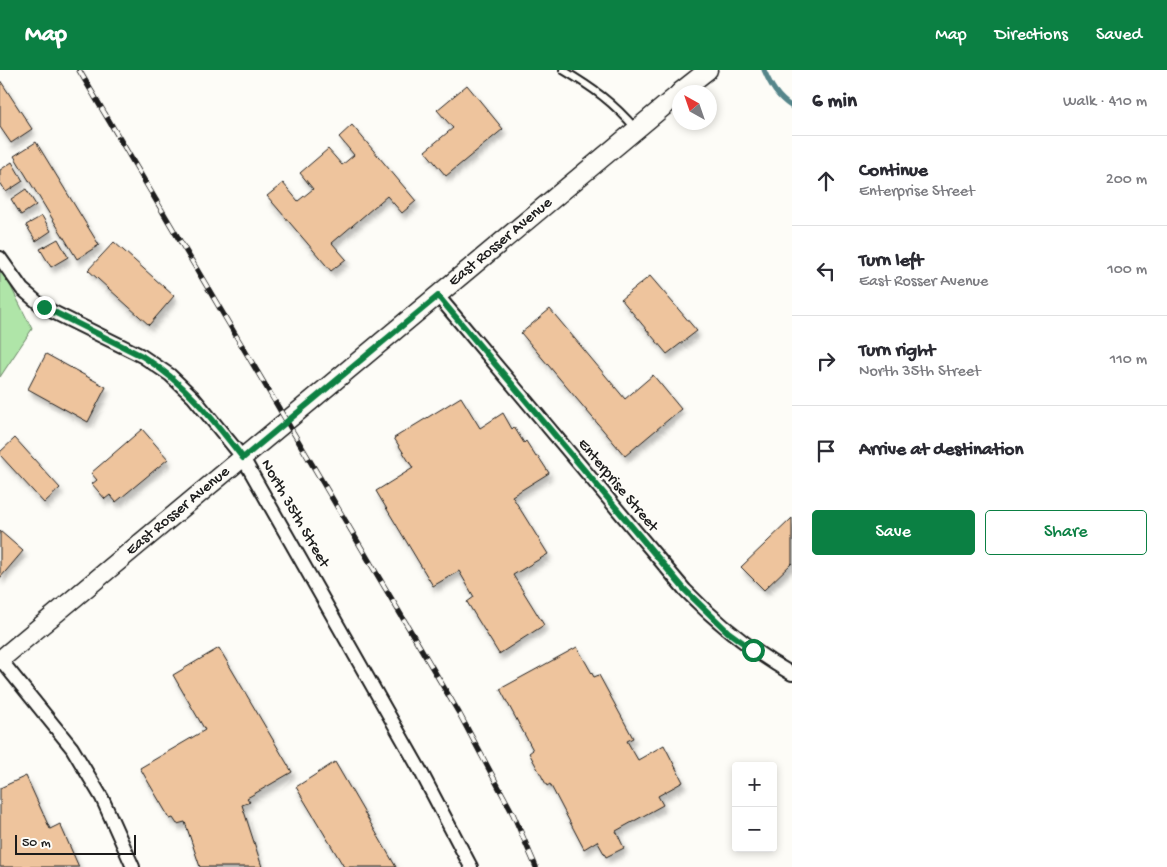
<!DOCTYPE html>
<meta charset="utf-8">
<style>
:root{--surface:#fff;--page:#f2f2f3;--text:#2b2b33;--muted:#7c7c81;--line:#e1e1e2;--accent:#0b8043}
body{margin:0;font-family:"Gochi Hand",sans-serif;background:var(--page);color:var(--text)}
.controls{position:absolute;right:15px;bottom:15px;display:grid;overflow:hidden;border-radius:5px;box-shadow:0 2px 8px #0003}
.controls button{width:45px;height:45px;display:grid;place-items:center;padding:0;border:0;border-bottom:1px solid var(--line);background:var(--surface);color:var(--text);font:25px sans-serif}
.compass{position:absolute;left:672px;top:15px;width:45px;height:45px;border-radius:50%;background:var(--surface);box-shadow:0 2px 8px #0003;rotate:320deg}
.scale{position:absolute;left:15px;bottom:12px;width:121px;box-sizing:border-box;padding-left:5px;border:2px solid #1c1c1c;border-top:0;font-size:14px;line-height:18px;white-space:nowrap;color:#1c1c1c;-webkit-text-stroke:4px #fdfcf7;paint-order:stroke}
.stop{position:absolute;width:15px;height:15px;margin:-11px;border:4px solid #0b8043;border-radius:50%;background:#fff}
.stop.end{background:#0b8043;border-color:#fff;box-shadow:0 1px 5px #0008}
.list{margin:0;padding:0;list-style:none}
h2{display:flex;justify-content:space-between;align-items:center;height:65px;margin:0;padding:0 20px;font-size:21px}
h2 small{font-size:16px;font-weight:400;color:var(--muted)}
.list li{display:grid;grid-template-columns:32px 1fr auto;gap:15px;align-items:center;box-sizing:border-box;height:90px;padding:0 20px;border-top:1px solid var(--line)}
.list b{display:block;font-size:19px;white-space:nowrap}
.list p{margin:0;font-size:16px;white-space:nowrap;color:var(--muted)}
.list em{font-size:16px;font-style:normal;color:var(--muted)}
.actions{display:flex;gap:10px;padding:15px 20px}
.actions a{flex:1;padding:11px 0;border:1px solid var(--accent);border-radius:5px;text-align:center;font-size:18px;color:var(--accent)}
.actions .main{background:var(--accent);color:#fff}
.icon{flex:none;width:28px;height:28px;fill:none;stroke:currentColor;stroke-width:2;stroke-linecap:round;stroke-linejoin:round}
.map{position:relative;flex:none;width:792px;height:797px;overflow:hidden}
header{display:flex;align-items:center;gap:30px;box-sizing:border-box;height:70px;padding:0 25px;background:var(--accent);color:#fff}
header strong{font-size:24px}
nav{display:flex;gap:28px;margin-inline-start:auto;font-size:18px}
main{display:flex}
aside{flex:1;background:var(--surface)}
.map>svg:first-child{display:block}
.green{fill:#afe5a8;stroke:#668062}
.lines{fill:none;stroke-linecap:round;stroke-linejoin:round}
.stream{stroke:#54858a;stroke-width:5}
.building{fill:#eec49d;stroke:#1c1c1c;filter:url(#shadow)}
.lane-casing{stroke:#1c1c1c;stroke-width:10}
.street-casing{stroke:#1c1c1c;stroke-width:16}
.secondary-casing{stroke:#1c1c1c;stroke-width:21}
.lane{stroke:#fdfcf7;stroke-width:6}
.street{stroke:#fdfcf7;stroke-width:12}
.secondary{stroke:#fdfcf7;stroke-width:18}
.rail-casing{stroke:#1c1c1c;stroke-width:5.5}
.rail{stroke:#fdfcf7;stroke-width:4;stroke-dasharray:11;stroke-linecap:butt}
.route{stroke:#0b8043;stroke-width:6}
.labels{text-anchor:middle;dominant-baseline:central;stroke-width:4.5;stroke-linejoin:round;paint-order:stroke}
.street-label{font-size:16px;fill:#1c1c1c;stroke:#fdfcf7}
</style>
<header>
<strong>Map</strong>
<nav><a>Map</a><a>Directions</a><a>Saved</a></nav>
</header>
<main>
<div class="map">
<svg width="792" height="797" viewBox="0 0 792 797">
<defs>
<filter id="shadow"><feDropShadow dx="3" dy="5.5" stdDeviation="2.5" flood-color="#0004"/></filter>
</defs>
<rect width="100%" height="100%" fill="#fdfcf7"/>
<filter id="ink" filterUnits="userSpaceOnUse"><feTurbulence type="fractalNoise" baseFrequency=".02" numOctaves="2"/><feDisplacementMap in="SourceGraphic" scale="10" xChannelSelector="R" yChannelSelector="G"/><feConvolveMatrix kernelMatrix="1 2 1 2 8 2 1 2 1" color-interpolation-filters="sRGB"/></filter>
<g filter="url(#ink)">
<path class="green" d="M0,195L32,259L0,307Z"/>
<g class="lines">
<path class="stream" d="M764,0C771,16 777,27 792,37"/>
</g>
<path class="building" d="M0,10L32,59L11,73L0,57Z
M467,15L503,59L446,106L425,81L453,58L437,40Z
M352,55L416,131L402,143L387,126L332,173L346,189L331,201L267,126L283,113L298,131L313,119L300,103L328,79L342,95L354,85L339,67Z
M36,72L99,175L77,189L14,86Z
M12,92L23,111L6,122L0,112V100Z
M26,119L36,135L21,145L11,129Z
M42,146L51,161L36,171L26,155Z
M58,169L68,187L51,197L40,179Z
M114,172L174,226L149,255L88,200Z
M650,206L697,261L667,284L621,229Z
M550,239L625,329L653,305L681,339L625,386L521,263Z
M46,284L106,317L88,352L28,319Z
M461,327L480,358L503,343L512,359L514,357L524,373L526,371L536,387L538,386L549,403L512,426L548,484L513,505L544,555L499,584L467,532L474,527L459,501L433,516L376,421L413,398L394,368Z
M142,359L168,389L116,432L110,425L105,429L92,414L97,410L91,403Z
M15,368L60,418L44,433L0,385V382Z
M792,448V493L764,520L741,497Z
M0,461L23,481L0,508Z
M577,577L594,607L599,605L633,668L627,671L638,690L664,675L683,712L658,726L663,735L616,761L624,778L606,787L597,771L584,779L550,714L547,716L529,683L533,680L500,619Z
M219,578L292,702L247,728L250,732L242,735L262,797H200L185,752L177,754L173,748L170,749L140,698L205,660L173,605Z
M335,692L396,797H344L296,717Z
M26,706L50,759L60,754L79,797H0V718Z"/>
<g class="lines">
<defs>
<path id="lane" d="M563,0C593,18 613,32 636,59"/>
<path id="street" d="M0,188L22,219L43,237L142,286L170,305L193,327L243,388L420,700L471,797
M438,226L685,520C717,553 752,581 792,604
M0,589L72,678L102,728L133,797"/>
<g id="secondary">
<path d="M680,22L708,0"/>
<path id="s1" d="M0,590L680,23"/>
</g>
</defs>
<use href="#lane" class="lane-casing"/>
<use href="#street" class="street-casing"/>
<use href="#secondary" class="secondary-casing"/>
<use href="#lane" class="lane"/>
<use href="#street" class="street"/>
<use href="#secondary" class="secondary"/>
<defs>
<path id="rail" d="M79,0L459,643L513,744L536,797"/>
</defs>
<use href="#rail" class="rail-casing"/>
<use href="#rail" class="rail"/>
</g>
</g>
<g class="lines" filter="url(#ink)">
<path class="route" d="M44,237L142,286C184,312 213,349 243,388L438,226L685,520L728,562L753,580"/>
</g>
<g class="labels">
<g class="street-label">
<text stroke="none"><textPath href="#s1" startOffset="652">East Rosser Avenue</textPath></text>
<text transform="translate(617 416) rotate(50)">Enterprise Street</text>
<text stroke="none"><textPath href="#s1" startOffset="232">East Rosser Avenue</textPath></text>
<text transform="translate(294 444) rotate(60)">North 35th Street</text>
</g>
</g>
</svg>
<div class="controls">
<button>+</button>
<button>−</button>
</div>
<svg class="compass" viewBox="-18 -18 36 36"><path d="M0-13l5 13h-10z" fill="#e53935"/><path d="M0 13l5-13h-10z" fill="#7c7c81"/></svg>
<div class="scale">50 m</div>
<div class="stop" style="left:753px;top:580px"></div>
<div class="stop end" style="left:44px;top:237px"></div>
</div>
<aside>
<h2>6 min<small>Walk · 410 m</small></h2>
<ul class="list">
<li><svg class="icon" aria-label="ahead" viewBox="0 0 24 24"><path d="M12 20V5M6 11l6-6 6 6"/></svg><div><b>Continue</b><p>Enterprise Street</p></div><em>200 m</em></li>
<li><svg class="icon" aria-label="left" viewBox="0 0 24 24"><path d="M17 20v-9H6M10 6l-5 5 5 5"/></svg><div><b>Turn left</b><p>East Rosser Avenue</p></div><em>100 m</em></li>
<li><svg class="icon" aria-label="right" viewBox="0 0 24 24"><path d="M7 20v-9h11M14 6l5 5-5 5"/></svg><div><b>Turn right</b><p>North 35th Street</p></div><em>110 m</em></li>
<li><svg class="icon" aria-label="arrive" viewBox="0 0 24 24"><path d="M6 21V4h12l-3 4 3 4H6"/></svg><div><b>Arrive at destination</b></div></li>
</ul>
<div class="actions"><a class="main">Save</a><a>Share</a></div>
</aside>
</main>
